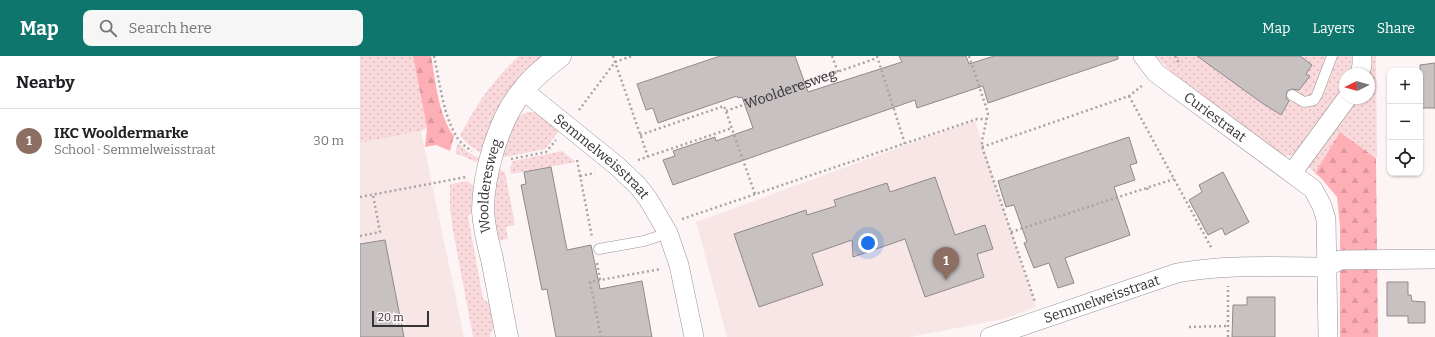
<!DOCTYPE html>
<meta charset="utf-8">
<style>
:root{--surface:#fff;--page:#f6f6f6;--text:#202124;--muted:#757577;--line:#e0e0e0;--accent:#0f766e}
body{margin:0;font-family:Bitter,serif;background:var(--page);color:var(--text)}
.controls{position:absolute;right:12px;top:12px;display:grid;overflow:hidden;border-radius:8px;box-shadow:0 1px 3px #0004}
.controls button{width:36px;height:36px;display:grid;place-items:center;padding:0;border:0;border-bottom:1px solid var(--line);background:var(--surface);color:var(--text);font:20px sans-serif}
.compass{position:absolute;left:979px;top:12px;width:36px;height:36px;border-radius:50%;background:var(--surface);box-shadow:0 1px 3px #0004;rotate:265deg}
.scale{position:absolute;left:12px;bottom:10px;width:57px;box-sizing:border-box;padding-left:4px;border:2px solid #363334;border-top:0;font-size:11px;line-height:14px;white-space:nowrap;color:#363334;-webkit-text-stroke:3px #fdf5f5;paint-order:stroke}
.you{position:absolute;left:508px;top:187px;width:14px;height:14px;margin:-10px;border:3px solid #fff;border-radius:50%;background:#1a73e8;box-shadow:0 0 0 6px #1a73e833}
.badge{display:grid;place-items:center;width:26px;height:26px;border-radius:50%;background:var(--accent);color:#fff;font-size:13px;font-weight:700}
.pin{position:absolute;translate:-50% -33px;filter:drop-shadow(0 1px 2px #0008)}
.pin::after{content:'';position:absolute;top:21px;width:14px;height:12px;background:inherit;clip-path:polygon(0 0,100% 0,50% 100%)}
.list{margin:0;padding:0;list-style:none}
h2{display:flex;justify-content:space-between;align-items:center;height:52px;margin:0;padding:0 16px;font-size:17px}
h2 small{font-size:13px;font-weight:400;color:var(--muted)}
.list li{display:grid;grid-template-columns:26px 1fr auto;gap:12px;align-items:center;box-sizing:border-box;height:64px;padding:0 16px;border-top:1px solid var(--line)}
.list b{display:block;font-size:15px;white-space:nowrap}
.list p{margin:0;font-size:13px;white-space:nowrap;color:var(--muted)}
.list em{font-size:13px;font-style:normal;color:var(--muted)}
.icon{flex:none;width:22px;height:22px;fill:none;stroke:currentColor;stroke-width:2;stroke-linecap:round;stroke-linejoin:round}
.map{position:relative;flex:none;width:1075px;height:281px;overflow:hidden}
header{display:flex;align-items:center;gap:24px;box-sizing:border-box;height:56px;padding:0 20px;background:var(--accent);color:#fff}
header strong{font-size:19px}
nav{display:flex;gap:22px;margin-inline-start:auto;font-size:14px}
.search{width:280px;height:36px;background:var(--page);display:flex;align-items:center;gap:10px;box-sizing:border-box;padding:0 14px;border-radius:8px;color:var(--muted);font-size:15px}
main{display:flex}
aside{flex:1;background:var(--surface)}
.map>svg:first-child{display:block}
.built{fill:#f8e6e7}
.grass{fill:url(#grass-dots);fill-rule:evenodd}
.forest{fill:url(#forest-firs)}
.building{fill:#c8c1c1;stroke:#908989}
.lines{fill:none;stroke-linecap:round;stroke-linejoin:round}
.service-casing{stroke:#999292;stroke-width:11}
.minor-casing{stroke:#999292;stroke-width:20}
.tertiary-casing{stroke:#999292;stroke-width:23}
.path{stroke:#a8a3a3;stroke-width:2.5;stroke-dasharray:2 3;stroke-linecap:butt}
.service{stroke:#fff;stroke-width:10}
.minor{stroke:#fff;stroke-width:19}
.tertiary{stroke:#fff;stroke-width:22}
.labels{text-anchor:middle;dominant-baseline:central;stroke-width:4;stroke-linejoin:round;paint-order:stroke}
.street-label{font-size:14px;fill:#363334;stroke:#fdf5f5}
</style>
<header>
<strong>Map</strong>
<div class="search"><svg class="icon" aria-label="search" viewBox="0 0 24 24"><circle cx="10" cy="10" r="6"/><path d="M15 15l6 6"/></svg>Search here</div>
<nav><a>Map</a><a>Layers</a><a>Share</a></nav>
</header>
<main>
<aside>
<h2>Nearby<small></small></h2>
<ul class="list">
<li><span class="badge" style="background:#8d6e63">1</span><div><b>IKC Wooldermarke</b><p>School · Semmelweisstraat</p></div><em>30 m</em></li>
</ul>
</aside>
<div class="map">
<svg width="1075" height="281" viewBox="0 0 1075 281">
<defs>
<pattern id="grass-dots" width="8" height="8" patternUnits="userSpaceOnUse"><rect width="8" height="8" fill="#f9d9db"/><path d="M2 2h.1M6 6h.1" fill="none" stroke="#d6bbbd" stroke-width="1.8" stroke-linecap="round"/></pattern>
<pattern id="forest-firs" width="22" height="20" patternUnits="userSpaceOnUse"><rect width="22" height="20" fill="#feafb6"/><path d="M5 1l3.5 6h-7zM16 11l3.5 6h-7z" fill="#da979d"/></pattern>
</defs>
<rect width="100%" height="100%" fill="#fdf5f5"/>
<path class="built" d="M615,64L676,251L644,263L550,281H367L336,166Z
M61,75L104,281H0V87Z"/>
<path class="grass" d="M0,0H53L67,72L61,75L0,87Z
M159,0H182L168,13L121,97L110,90L100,80C115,50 134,22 159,0Z
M796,0H1016L1017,102L980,76L955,117L935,99L924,100L811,16ZM985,18H1009V42H985Z
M170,56H177L200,73L199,75L185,93L140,102C143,92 151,68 159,61C162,58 166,56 170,56Z
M98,87L108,96L120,103L118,106H116L95,97Z
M202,95L216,106L151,118L150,112L153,105Z
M138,113L145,116L155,169L146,171L148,183L138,185L135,162L134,146Z
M107,125L115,131L114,154L108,160L123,243L130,248L135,271L130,278V281H113L92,169L90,150V128Z"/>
<path class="forest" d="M53,0H71C76,26 78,59 94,80L90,95L76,89L65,91L67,72Z
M980,76L1016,102L1018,281H980V170L977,141L961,122L955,117Z"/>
<path class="building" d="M360,0H435L448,36L542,6L539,0H606L609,8L634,0H758V3L628,47L623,30L557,52L555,44L313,129L303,104L315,100L313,95L355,81L356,85L393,72L382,41L378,42L377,40L298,67L293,52L286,54L277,28Z
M837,0H940L952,9L946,18L950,20L939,34L932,33L927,35L926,42L929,45L921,59L902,47Z
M1075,7V52H1061L1060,9Z
M769,81L777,107L770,109L775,124L754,131L770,179L705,202L714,227L698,232L689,207L674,212L664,187L667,186L654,149L646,151L638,125Z
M191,111L207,194L231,189L240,233L282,225L292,281H196L187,233L182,234L161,129L166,128L164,116Z
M863,116L889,166L865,179L862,172L848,179L829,144L842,136L839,129Z
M575,121L595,179L625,169L633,193L617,198L624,221L565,241L545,183L493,201L492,184L452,198L463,229L399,251L374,178L446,154L447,159L476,150L474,144L527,127L530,136Z
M25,184L44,281H0V188Z
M1027,226H1048V239H1051L1052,245L1065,246V267H1048V260H1027Z
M887,241H915V281H872L873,249H887Z"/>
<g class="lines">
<defs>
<path id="service" d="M932,39L944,46L954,44L957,39L972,0
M239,193L284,185L308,177"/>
<g id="minor">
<path id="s2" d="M783,0L796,17L953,133L962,150L966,163L968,281"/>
<path d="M1000,18L1002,9V0"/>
<path id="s3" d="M163,34L257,110L278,130L288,143L308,177L319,209L334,281"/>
<path d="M932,117L987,42"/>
<path id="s4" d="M630,281L817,217C866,208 918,211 967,211L980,204L1075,203"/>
</g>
<g id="tertiary">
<path id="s5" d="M147,281C142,255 137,229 132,203C128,188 124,171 123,155C123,118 139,61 164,33C174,20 187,10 200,0"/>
</g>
</defs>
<use href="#service" class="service-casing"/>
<use href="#minor" class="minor-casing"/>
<use href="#tertiary" class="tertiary-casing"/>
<g class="path">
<path d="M74,0C80,27 83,60 98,83C102,88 107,92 112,95"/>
<path d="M253,0L288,101"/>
<path d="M472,0L478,16"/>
<path d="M517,0L545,88"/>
<path d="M609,0L628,57L622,85V91L675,246"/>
<path d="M815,0L820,9"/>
<path d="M769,40L852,193"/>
<path d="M219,54L255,6L272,0"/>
<path id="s1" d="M366,55L517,2"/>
<path d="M280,79L364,50L395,138"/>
<path d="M622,91L769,40L783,29"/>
<path d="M151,103L186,96L196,84"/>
<path d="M217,104L232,181"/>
<path d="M278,104L372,72"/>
<path d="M220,120L235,117"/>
<path d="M787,132L789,136"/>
<path d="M0,141L106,121"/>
<path d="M322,163L617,63H627"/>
<path d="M651,176L814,123"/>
<path d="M0,180L20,176L13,139"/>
<path d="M237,207L240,224L301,213"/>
<path d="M240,224L230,226L241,281"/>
<path d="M829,271L868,270"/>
<path d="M868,281V230"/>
</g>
<use href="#service" class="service"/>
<use href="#minor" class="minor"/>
<use href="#tertiary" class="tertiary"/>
</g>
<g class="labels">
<g class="street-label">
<text stroke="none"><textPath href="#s1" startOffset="68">Woolderesweg</textPath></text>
<text stroke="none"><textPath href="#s2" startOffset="95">Curiestraat</textPath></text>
<text stroke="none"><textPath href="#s3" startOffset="103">Semmelweisstraat</textPath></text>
<text stroke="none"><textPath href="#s5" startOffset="154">Woolderesweg</textPath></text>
<text stroke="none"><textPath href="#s4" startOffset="118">Semmelweisstraat</textPath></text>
</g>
</g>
</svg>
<div class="controls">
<button>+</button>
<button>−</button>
<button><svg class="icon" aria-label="locate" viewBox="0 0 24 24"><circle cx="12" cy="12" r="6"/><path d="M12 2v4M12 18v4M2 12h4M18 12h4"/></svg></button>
</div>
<svg class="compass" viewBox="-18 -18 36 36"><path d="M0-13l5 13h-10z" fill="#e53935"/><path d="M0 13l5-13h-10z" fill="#757577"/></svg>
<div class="scale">20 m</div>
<div class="you"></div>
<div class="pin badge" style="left:586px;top:224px;background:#8d6e63">1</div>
</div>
</main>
